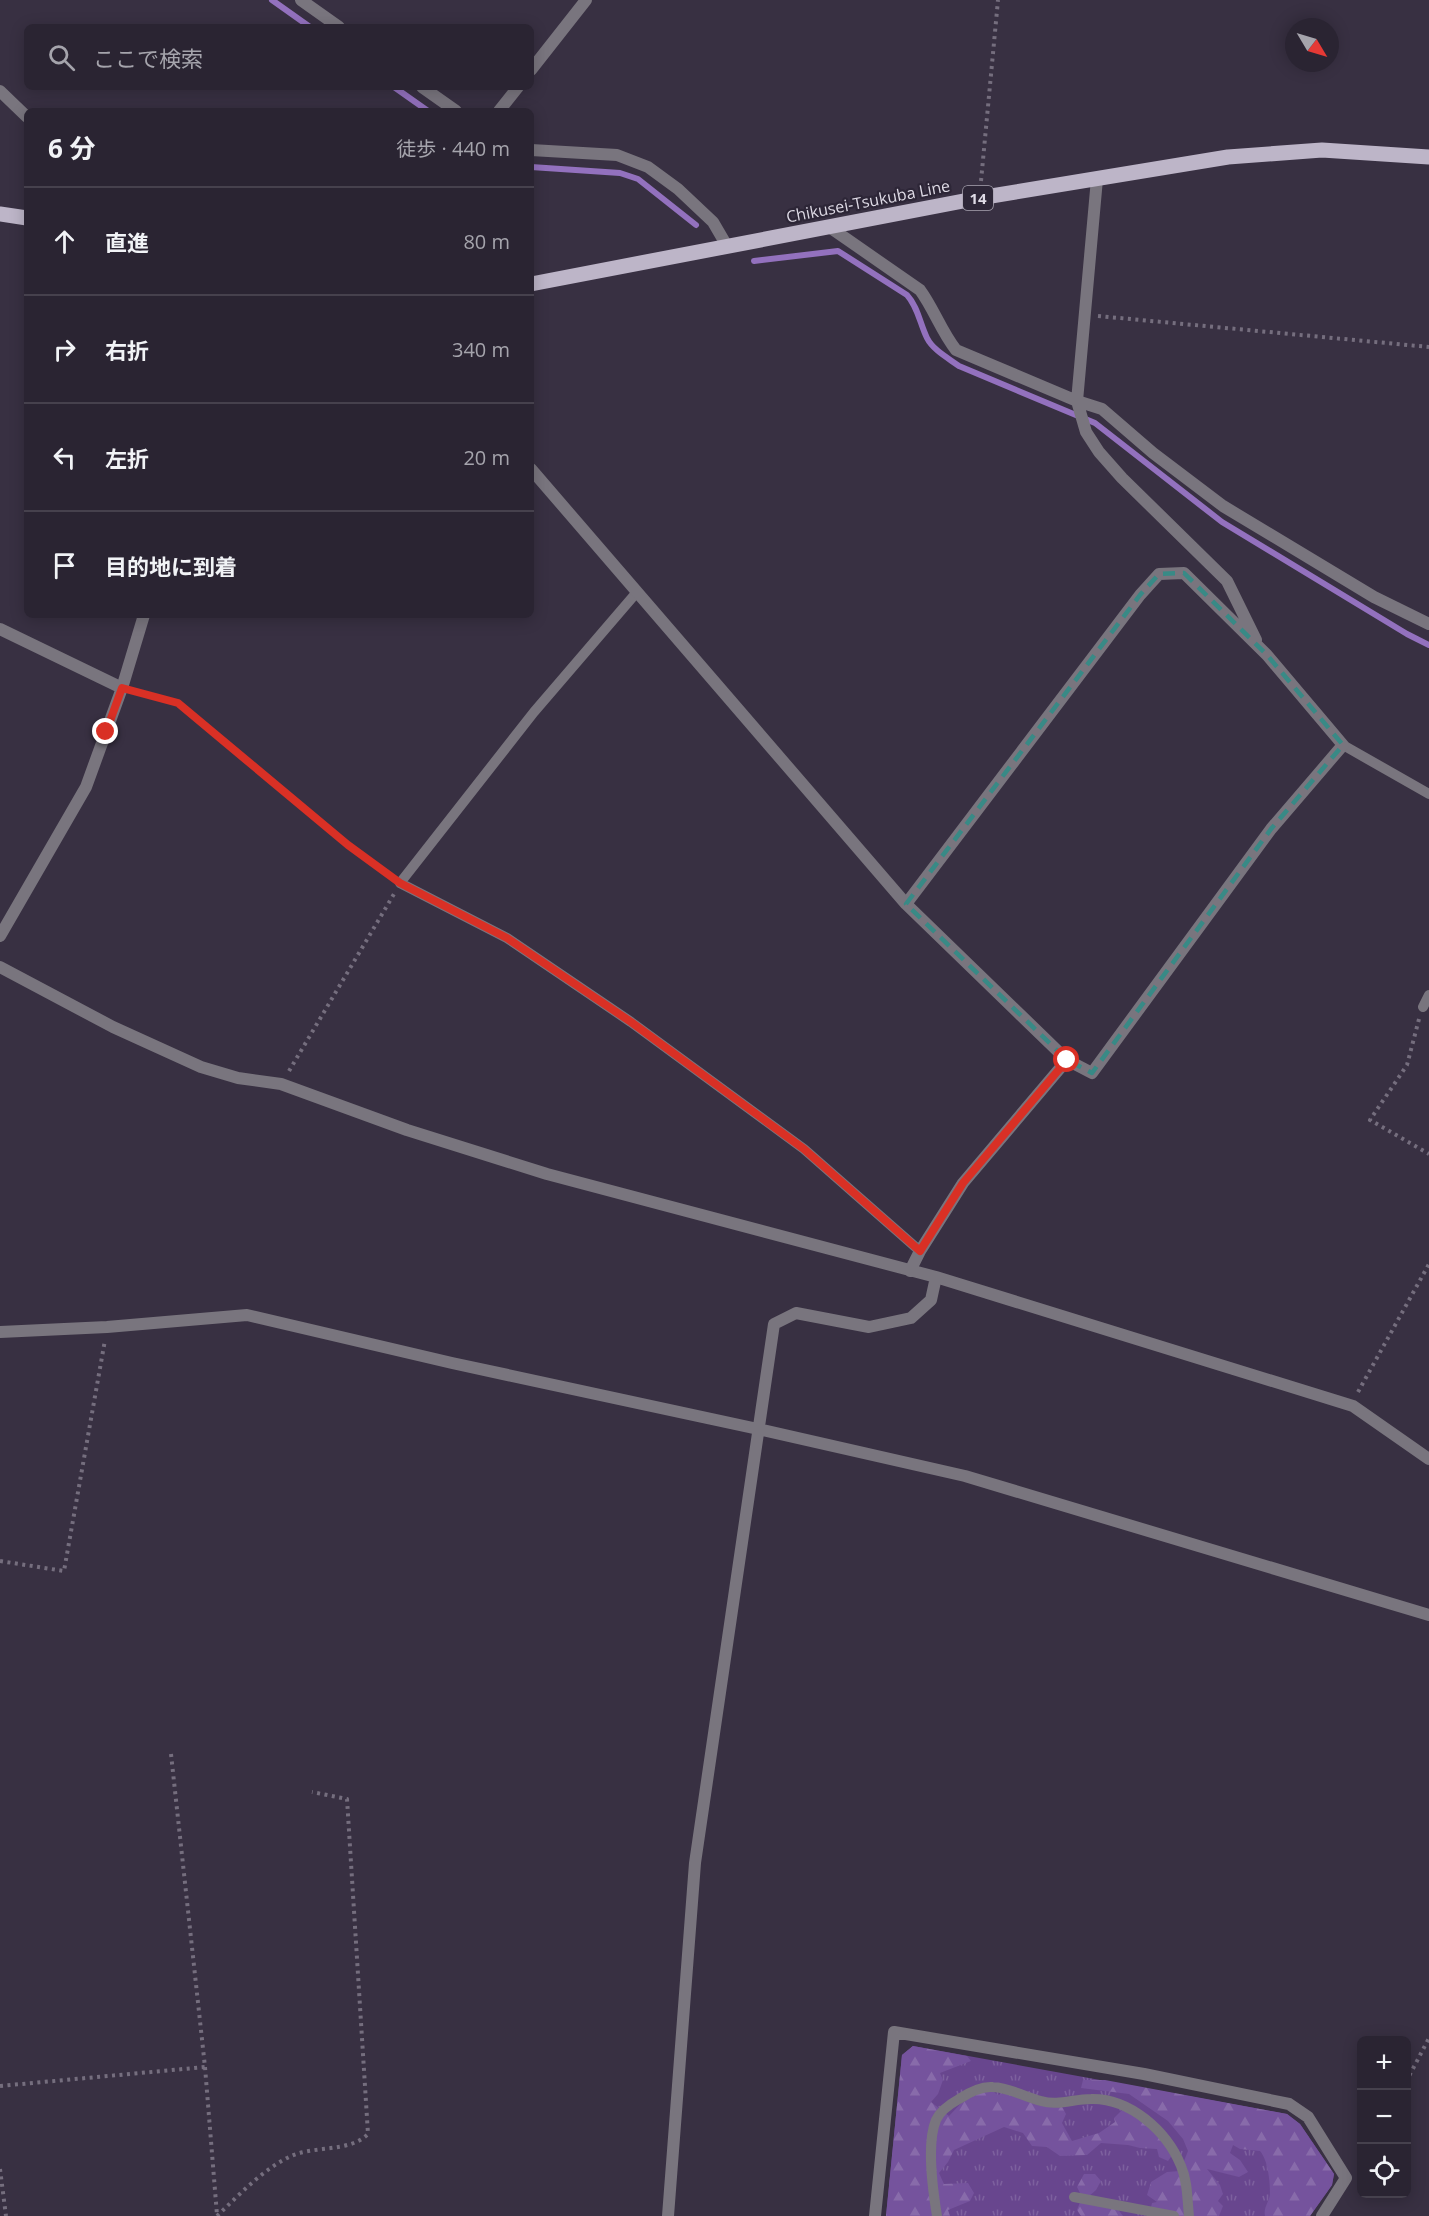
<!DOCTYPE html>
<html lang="ja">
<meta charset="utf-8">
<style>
:root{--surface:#2a2432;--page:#36303e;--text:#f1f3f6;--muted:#a5a4ac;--line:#46414d}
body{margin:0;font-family:"Open Sans","Noto Sans JP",sans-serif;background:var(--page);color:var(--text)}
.controls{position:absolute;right:18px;bottom:18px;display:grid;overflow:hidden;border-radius:9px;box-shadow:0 3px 15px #0003}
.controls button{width:54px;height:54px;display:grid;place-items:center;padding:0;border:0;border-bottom:2px solid var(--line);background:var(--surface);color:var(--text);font:30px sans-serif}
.compass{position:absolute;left:1285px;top:18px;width:54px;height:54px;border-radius:50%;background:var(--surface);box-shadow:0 3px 15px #0003;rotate:128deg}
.stop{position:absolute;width:18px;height:18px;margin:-14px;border:4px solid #d93025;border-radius:50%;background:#fff}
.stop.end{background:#d93025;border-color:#fff;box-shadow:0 2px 6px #0008}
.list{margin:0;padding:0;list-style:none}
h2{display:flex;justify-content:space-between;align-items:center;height:78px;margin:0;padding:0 24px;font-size:26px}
h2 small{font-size:20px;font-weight:400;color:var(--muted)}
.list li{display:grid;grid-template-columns:39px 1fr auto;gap:18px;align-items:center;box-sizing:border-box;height:108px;padding:0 24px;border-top:2px solid var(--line)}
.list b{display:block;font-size:22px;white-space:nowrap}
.list em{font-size:20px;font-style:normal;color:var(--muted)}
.icon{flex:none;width:33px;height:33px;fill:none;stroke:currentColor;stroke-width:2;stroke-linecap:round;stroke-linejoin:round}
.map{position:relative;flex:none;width:1429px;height:2216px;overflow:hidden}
.search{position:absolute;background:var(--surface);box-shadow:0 3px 15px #0003;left:24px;top:24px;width:510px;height:66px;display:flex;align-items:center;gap:15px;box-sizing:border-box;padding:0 21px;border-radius:9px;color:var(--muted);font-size:22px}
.panel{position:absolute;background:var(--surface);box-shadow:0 3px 15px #0003;left:24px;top:108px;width:510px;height:510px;border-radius:9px}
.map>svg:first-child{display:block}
.grass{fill:url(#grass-tufts)}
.forest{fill:url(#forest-firs)}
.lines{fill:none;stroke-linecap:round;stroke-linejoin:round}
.stream{stroke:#9371be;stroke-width:6}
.path{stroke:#756e7e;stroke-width:4;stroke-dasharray:3 4.5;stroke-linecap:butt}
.service{stroke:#79757e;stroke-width:10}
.minor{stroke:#79757e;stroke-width:12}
.tertiary{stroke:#79757e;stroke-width:12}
.primary{stroke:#bdb5c8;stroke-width:15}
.route{stroke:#d93025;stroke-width:8}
.marked{fill:none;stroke:#388a86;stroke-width:4.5;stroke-dasharray:12 8;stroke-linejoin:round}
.labels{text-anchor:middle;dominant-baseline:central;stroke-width:4.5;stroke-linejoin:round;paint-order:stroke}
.shield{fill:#2d2637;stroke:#a9a4b1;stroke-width:1.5}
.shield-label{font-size:15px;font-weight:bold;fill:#dedae5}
.street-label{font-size:16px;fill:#dedae5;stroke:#2d2637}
</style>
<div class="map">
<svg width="1429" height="2216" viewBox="0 0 1429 2216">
<defs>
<pattern id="grass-tufts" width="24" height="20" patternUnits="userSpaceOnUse" patternTransform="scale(1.5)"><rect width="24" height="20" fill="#68468e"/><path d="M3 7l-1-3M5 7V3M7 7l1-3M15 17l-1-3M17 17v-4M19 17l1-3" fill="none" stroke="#7d609e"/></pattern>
<pattern id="forest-firs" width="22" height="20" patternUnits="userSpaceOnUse" patternTransform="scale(1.5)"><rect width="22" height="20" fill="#75539d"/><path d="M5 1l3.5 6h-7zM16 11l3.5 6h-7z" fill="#886baa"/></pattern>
</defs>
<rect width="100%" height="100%" fill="#383042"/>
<path class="grass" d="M913,2046L1287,2114L1300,2124L1334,2174L1332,2185L1310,2216H886L902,2055Z"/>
<path class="forest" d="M913,2046L967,2056L971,2061L940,2073L943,2080L938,2094L931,2102L949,2116L968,2096L989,2089L998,2095L1021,2089L1042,2100L1057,2098L1066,2114L1062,2123L1072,2141L1099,2133L1115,2122L1114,2118L1128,2104L1175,2151L1168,2161L1159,2157L1157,2149L1140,2148L1128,2145L1101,2143L1087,2155L1060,2156L1047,2147L1032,2146L1023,2133L1004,2127L954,2150L948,2162L939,2173L944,2184L968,2183L974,2193L970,2201L948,2210L950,2216H886L902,2055Z
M1083,2080H1105L1287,2114L1300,2124L1334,2174L1332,2185L1310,2216H1265C1263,2207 1270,2201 1270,2193C1270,2181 1268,2160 1260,2151L1240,2149L1233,2145L1230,2153L1240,2160L1248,2172L1239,2177L1207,2169L1220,2185L1223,2194L1218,2201L1223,2206L1219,2216H1149L1152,2203L1157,2202L1147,2195L1151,2182L1167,2172L1180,2171L1188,2151L1183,2139L1168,2121L1129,2094L1081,2088Z
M1084,2174H1095L1101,2181L1096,2190L1088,2197L1117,2208L1123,2216H1081L1077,2210L1082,2197L1077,2187Z"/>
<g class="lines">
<path class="stream" d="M272,0L310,27
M394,87L428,111
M531,167L620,173L638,179L696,225
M754,261L838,251L907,295C918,307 920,324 927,338C933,350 948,358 959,366L1095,423L1222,522L1407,634L1429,645"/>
<path class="path" d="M981,181L998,0
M1098,316L1429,347
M136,691L178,703L348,845L389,875
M1419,1019L1407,1065L1370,1120L1429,1154
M289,1071L394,894
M1358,1392L1429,1264
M0,1561L64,1571L105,1340
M171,1754L205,2067L217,2215
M1406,2082L1429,2038
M0,2086L205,2067
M0,2169L6,2216
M217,2216C239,2195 261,2171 289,2157C313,2145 349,2153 368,2134L347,1799L312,1792"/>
<path class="service" d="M637,592L534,712L400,883L507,938L631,1022L804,1149L920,1251
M1343,745L1429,794
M1423,1007L1429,995
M1074,2197L1174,2216
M937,2216C933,2191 926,2144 936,2120C940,2111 950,2104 959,2099C968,2093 981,2086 993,2087C1011,2088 1024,2097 1041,2101C1058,2106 1073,2099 1091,2099C1130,2098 1167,2131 1181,2166C1188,2182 1187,2199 1189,2216"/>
<path class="minor" d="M531,70L586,0
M0,91L27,117
M499,111L518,87
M1097,179L1077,401L1086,432L1099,452L1122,478L1227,581L1256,640
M828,226L920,290C934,309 941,331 956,350L1077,401L1102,409L1153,453L1223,506L1374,597L1429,624
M531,469L906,904L1067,1060L1092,1073L1271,829L1343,745L1267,655L1184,573L1159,574L1140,595L906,904
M0,629L122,688
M0,936L86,787L122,688L144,615
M0,967L113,1027L201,1067L238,1078L281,1084L407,1130L547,1174L936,1277L1353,1406L1429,1459
M910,1271L920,1251L963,1183L1067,1060
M0,1332L107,1327L247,1315L452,1363L758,1429L965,1476L1429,1615
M668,2216L695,1863L774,1324L796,1313L869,1327L911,1318L931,1300L936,1277
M875,2216L894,2032L1144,2074L1289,2104L1308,2117L1346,2178L1322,2216"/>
<path class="tertiary" d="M301,0L339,27
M422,87L456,111
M531,150L617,155L648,167L678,189L713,222L727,246"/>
<path class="primary" d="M0,214L27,218
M531,284L979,198L1228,157L1322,150L1429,157"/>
</g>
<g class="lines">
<path class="route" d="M106,732L122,688L178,703L348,845L400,883L507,938L631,1022L804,1149L920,1251L963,1183L1067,1060"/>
</g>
<path class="marked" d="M1184,573L1267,655L1343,745L1271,829L1092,1073L1067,1060L906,904L1140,595L1159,574Z"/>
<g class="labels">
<rect class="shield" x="963" y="186" width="30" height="24" rx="4.5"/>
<g class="shield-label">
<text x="978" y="198">14</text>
</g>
<g class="street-label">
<text transform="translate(868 201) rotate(-11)">Chikusei-Tsukuba Line</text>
</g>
</g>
</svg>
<div class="controls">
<button>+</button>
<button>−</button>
<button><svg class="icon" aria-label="locate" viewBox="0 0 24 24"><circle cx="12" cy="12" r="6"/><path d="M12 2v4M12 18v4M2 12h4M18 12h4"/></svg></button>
</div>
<svg class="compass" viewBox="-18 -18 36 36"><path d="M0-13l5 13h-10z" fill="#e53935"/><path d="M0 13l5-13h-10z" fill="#a5a4ac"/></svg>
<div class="stop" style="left:1067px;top:1060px"></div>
<div class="stop end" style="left:106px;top:732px"></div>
<div class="search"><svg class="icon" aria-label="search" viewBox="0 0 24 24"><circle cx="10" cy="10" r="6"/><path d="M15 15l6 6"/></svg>ここで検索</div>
<section class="panel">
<h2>6 分<small>徒歩 · 440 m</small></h2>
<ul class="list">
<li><svg class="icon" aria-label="ahead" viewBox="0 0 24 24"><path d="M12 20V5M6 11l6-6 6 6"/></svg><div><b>直進</b></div><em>80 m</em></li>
<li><svg class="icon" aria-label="right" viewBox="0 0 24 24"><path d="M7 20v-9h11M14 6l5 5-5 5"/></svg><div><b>右折</b></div><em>340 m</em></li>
<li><svg class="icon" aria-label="left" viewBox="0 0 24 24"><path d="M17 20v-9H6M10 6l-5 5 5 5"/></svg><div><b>左折</b></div><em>20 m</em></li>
<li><svg class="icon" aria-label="arrive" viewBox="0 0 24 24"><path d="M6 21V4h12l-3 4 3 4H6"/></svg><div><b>目的地に到着</b></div></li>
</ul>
</section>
</div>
